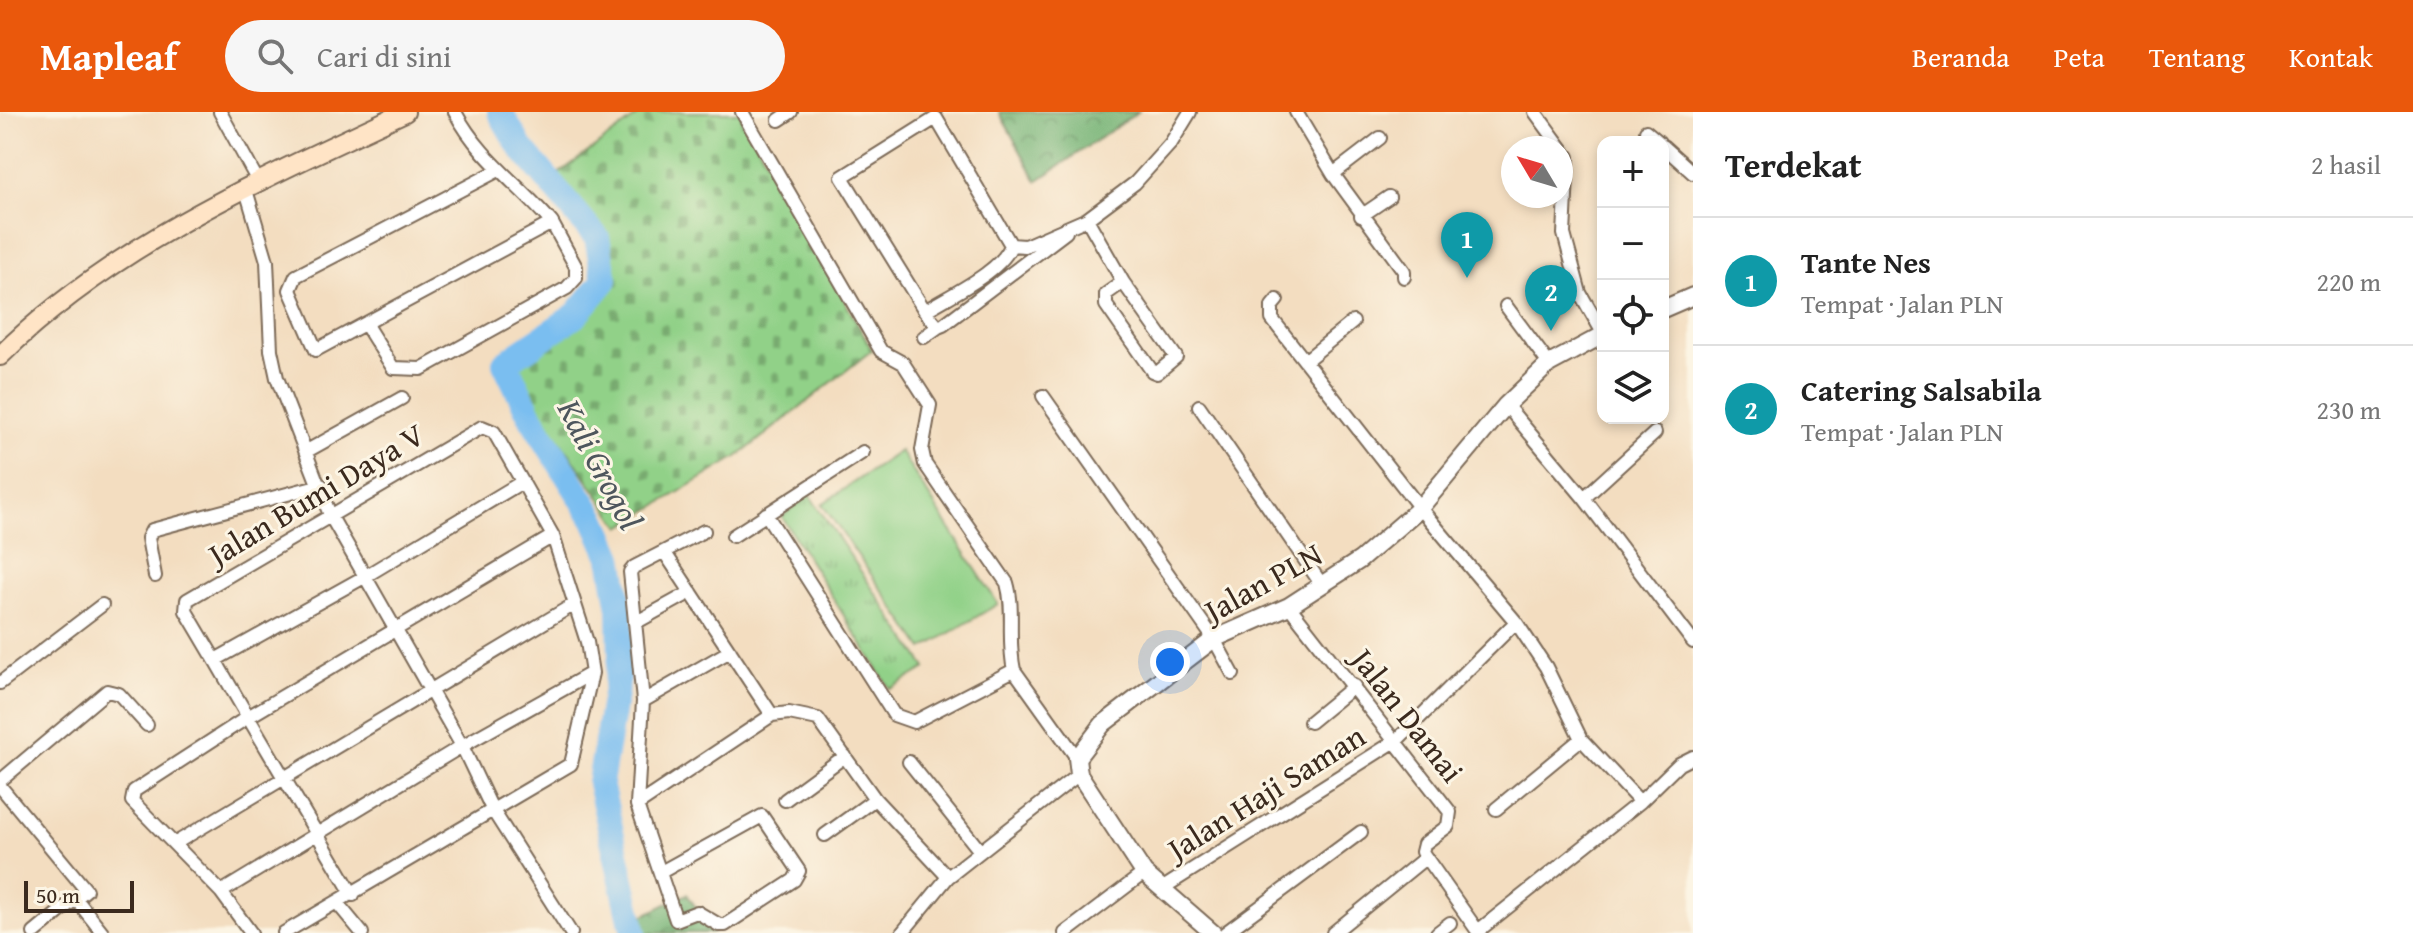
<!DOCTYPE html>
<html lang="id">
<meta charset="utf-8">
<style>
:root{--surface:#fff;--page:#f6f6f6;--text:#222;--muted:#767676;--line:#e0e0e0;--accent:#ea580c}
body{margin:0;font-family:"Gentium Book Plus",serif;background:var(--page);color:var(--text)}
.controls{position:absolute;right:24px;top:24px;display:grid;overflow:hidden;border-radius:16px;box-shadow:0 4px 12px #0003}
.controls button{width:72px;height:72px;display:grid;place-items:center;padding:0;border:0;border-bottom:2px solid var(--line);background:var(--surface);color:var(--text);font:40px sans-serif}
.compass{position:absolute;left:1501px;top:24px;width:72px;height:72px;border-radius:50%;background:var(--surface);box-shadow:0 4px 12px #0003;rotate:308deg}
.scale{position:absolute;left:24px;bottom:20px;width:110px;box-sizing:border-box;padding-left:8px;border:4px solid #3b2a1e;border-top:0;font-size:22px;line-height:28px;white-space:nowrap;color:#3b2a1e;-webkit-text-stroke:6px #fcf5e5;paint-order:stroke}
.you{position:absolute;left:1170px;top:550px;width:28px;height:28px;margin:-20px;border:6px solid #fff;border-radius:50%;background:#1a73e8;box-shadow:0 0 0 12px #1a73e833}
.badge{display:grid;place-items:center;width:52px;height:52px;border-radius:50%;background:var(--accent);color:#fff;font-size:26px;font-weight:700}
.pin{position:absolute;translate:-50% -66px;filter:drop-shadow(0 2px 4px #0008)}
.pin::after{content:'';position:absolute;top:42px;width:28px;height:24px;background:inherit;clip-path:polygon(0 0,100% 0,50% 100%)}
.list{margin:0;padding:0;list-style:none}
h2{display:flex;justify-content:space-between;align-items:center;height:104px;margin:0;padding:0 32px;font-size:34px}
h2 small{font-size:26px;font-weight:400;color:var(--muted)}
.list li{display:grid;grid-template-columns:52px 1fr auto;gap:24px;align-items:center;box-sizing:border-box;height:128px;padding:0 32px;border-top:2px solid var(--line)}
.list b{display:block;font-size:30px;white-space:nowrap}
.list p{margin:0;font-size:26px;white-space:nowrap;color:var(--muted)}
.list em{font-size:26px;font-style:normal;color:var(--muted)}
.icon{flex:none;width:44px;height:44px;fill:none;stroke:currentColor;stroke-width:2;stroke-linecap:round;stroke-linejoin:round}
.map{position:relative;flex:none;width:1693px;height:821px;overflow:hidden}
header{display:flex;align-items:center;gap:48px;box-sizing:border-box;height:112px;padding:0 40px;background:var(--accent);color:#fff}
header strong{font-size:38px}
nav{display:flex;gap:44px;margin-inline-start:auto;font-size:28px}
.search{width:560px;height:72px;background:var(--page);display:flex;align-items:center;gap:20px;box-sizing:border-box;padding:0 28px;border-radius:44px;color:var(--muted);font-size:30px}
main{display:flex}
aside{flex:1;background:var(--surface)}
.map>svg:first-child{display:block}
.grass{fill:url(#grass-tufts);stroke:#667e53;stroke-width:2}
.forest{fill:url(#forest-crowns);stroke:#586e49;stroke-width:2}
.cemetery{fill:url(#cemetery-stones);stroke:#667e53;stroke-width:2}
.pitch{fill:#91d188;stroke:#667e53;stroke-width:2}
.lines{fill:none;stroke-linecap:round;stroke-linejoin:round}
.river{stroke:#7abef0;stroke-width:26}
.minor-casing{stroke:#7b6957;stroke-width:16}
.tertiary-casing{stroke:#7b6957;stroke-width:20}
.secondary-casing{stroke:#7b6957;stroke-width:22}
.minor{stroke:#fff;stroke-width:12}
.tertiary{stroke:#fff;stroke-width:16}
.secondary{stroke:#ffe4c6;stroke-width:18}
.labels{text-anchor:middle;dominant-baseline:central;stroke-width:6;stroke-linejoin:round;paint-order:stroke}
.street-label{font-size:32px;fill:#3b2a1e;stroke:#fcf5e5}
.water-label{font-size:34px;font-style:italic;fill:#4e565d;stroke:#fcf5e5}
</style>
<header>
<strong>Mapleaf</strong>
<div class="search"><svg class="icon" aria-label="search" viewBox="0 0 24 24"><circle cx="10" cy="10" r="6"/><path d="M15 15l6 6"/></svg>Cari di sini</div>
<nav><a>Beranda</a><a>Peta</a><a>Tentang</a><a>Kontak</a></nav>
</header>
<main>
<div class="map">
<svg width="1693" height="821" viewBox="0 0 1693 821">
<defs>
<pattern id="grass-tufts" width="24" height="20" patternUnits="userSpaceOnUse" patternTransform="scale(2)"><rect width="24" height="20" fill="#91d188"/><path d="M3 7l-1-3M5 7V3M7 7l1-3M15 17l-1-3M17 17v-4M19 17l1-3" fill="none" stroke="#78aa6f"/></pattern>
<pattern id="forest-crowns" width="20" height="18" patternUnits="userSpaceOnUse" patternTransform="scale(2)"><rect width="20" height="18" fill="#74b374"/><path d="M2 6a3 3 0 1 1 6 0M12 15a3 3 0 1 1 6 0" fill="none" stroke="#60925f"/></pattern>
<pattern id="cemetery-stones" width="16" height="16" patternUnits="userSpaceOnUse" patternTransform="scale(2)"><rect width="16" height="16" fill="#91d188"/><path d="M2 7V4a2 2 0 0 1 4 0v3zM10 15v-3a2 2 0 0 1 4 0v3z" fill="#78aa6f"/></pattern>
</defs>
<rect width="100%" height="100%" fill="#fcf5e5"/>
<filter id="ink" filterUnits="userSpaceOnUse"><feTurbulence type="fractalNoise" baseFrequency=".0125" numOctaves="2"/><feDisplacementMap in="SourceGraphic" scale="16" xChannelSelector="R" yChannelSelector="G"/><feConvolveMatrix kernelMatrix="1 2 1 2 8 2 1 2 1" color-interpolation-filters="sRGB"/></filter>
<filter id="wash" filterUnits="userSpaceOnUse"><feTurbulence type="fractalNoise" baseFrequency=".006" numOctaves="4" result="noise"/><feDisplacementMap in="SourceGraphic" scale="32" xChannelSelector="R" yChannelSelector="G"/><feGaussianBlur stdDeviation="1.8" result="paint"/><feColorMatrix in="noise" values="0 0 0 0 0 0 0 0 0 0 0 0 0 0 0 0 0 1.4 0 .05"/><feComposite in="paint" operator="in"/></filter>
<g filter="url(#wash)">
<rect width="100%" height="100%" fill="#f3ddc0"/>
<path class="grass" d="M808,381L926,556L890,577L782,405Z"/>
<path class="forest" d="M999,0H1138L1037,69Z
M687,782L713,821H638L636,807Z"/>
<path class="cemetery" d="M643,0H739L872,238L737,345L621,415L505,251L576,203L605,168L597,126L550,68Z"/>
<path class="pitch" d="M900,339L998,492L923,537L822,392Z"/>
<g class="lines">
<path class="river" d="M500,0L519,33L597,126L605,168L576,203L505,251L531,305L595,408L611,445L620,497L621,546L600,671L634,821"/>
</g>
</g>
<g filter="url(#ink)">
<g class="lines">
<defs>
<path id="minor" d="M220,0L259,71
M455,0C480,47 518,71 552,111L316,238L290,178L296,164L499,58
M742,0L881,239L903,251L930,293L922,338L925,352L1007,471C1015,498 1007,528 1014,558
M1296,0L1333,62L1404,159V165
M1535,0L1568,45L1564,122L1580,181L1603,221
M936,6L1011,133C1003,159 948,184 925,199L842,65Z
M779,8L791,0
M1646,19L1659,30
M1663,34L1693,61
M1333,62L1380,26
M246,78L267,149L271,238L277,266L330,403L462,634L492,697L571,821
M1361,104L1389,85
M1087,107L1123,170L1176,245L1157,261L1152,259L1106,193V182L1123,170
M1011,133L1025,134L1087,107L1135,71L1171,31L1190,0
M1277,188L1272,194V207L1420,396L1516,510L1546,555L1581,627L1640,690
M1506,194L1549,252
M925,199L938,215L943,213L1066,120
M366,213L393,256L421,257L567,176L576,166V155L552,111
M924,225L938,215
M1305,249L1353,210
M1043,284L1214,527L1233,562
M1506,293L1584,386L1693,530
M1199,294L1322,473
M307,339L402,286
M1584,386L1655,321
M766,402L894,603L914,610L1014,558L1077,646
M733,424L863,340
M665,441L772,603
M155,464L148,426L152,418L321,373
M1289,494L1450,700L1448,714L1424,732L1422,740L1479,821
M635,511L691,480
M215,548L186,499L187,488L482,315L494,320L553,424L587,530L592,561L571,652L284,821
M0,571L102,493
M643,589L730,539
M1310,610L1354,574
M909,650L980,739
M0,669L107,579L119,582L147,613
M0,674L86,778L34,821
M785,688L845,644
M637,693L772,603L789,601L818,607L875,687L948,765
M1496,697L1581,627
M825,723L875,687
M174,732L573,493
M661,760L762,704L799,759L794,768L725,813H719L697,800L676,808L637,693L643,589L630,460L634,455L704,419
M1163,776L1397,628L1516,510
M221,780L462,634L592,561
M353,783L248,605L553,424
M76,787L103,821
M338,792L362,821
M1478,819L1640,690L1679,652L1693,645
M251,821L221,780L132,689L134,679L248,605L215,548L364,465L522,370
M902,821L948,765L1079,662
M1065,821L1144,761
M1225,821L1361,720
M1333,821L1425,746
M1437,821L1450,811"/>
<path id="tertiary" d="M1663,197L1693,184
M1213,821L1144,761L1079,662L1077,646L1103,612L1214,527L1289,494L1360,448L1420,396L1506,293L1549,252L1603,223"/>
<path id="secondary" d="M0,244C112,133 264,66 405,0"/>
</defs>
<use href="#minor" class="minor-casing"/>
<use href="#tertiary" class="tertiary-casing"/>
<use href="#secondary" class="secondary-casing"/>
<use href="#minor" class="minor"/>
<use href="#tertiary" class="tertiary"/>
<use href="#secondary" class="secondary"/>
</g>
</g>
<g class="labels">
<g class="street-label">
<text transform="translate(316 382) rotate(-31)">Jalan Bumi Daya V</text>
<text transform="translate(1263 470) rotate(-29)">Jalan PLN</text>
<text transform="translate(1408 603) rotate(52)">Jalan Damai</text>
<text transform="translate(1266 680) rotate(-32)">Jalan Haji Saman</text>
</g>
<g class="water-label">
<text transform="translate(601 352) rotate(62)">Kali Grogol</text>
</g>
</g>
</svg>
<div class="controls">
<button>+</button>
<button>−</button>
<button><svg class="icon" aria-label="locate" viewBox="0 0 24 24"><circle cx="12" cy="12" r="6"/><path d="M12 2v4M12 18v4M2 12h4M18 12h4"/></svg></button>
<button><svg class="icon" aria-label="layers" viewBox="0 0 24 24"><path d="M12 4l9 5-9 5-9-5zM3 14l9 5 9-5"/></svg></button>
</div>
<svg class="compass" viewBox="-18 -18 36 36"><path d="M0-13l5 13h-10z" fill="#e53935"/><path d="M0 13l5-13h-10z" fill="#767676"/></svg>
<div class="scale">50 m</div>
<div class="you"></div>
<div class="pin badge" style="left:1467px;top:166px;background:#0f9aa8">1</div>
<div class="pin badge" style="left:1551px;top:219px;background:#0f9aa8">2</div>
</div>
<aside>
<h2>Terdekat<small>2 hasil</small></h2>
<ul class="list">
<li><span class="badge" style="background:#0f9aa8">1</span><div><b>Tante Nes</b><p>Tempat · Jalan PLN</p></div><em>220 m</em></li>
<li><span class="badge" style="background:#0f9aa8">2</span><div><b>Catering Salsabila</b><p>Tempat · Jalan PLN</p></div><em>230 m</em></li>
</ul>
</aside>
</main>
